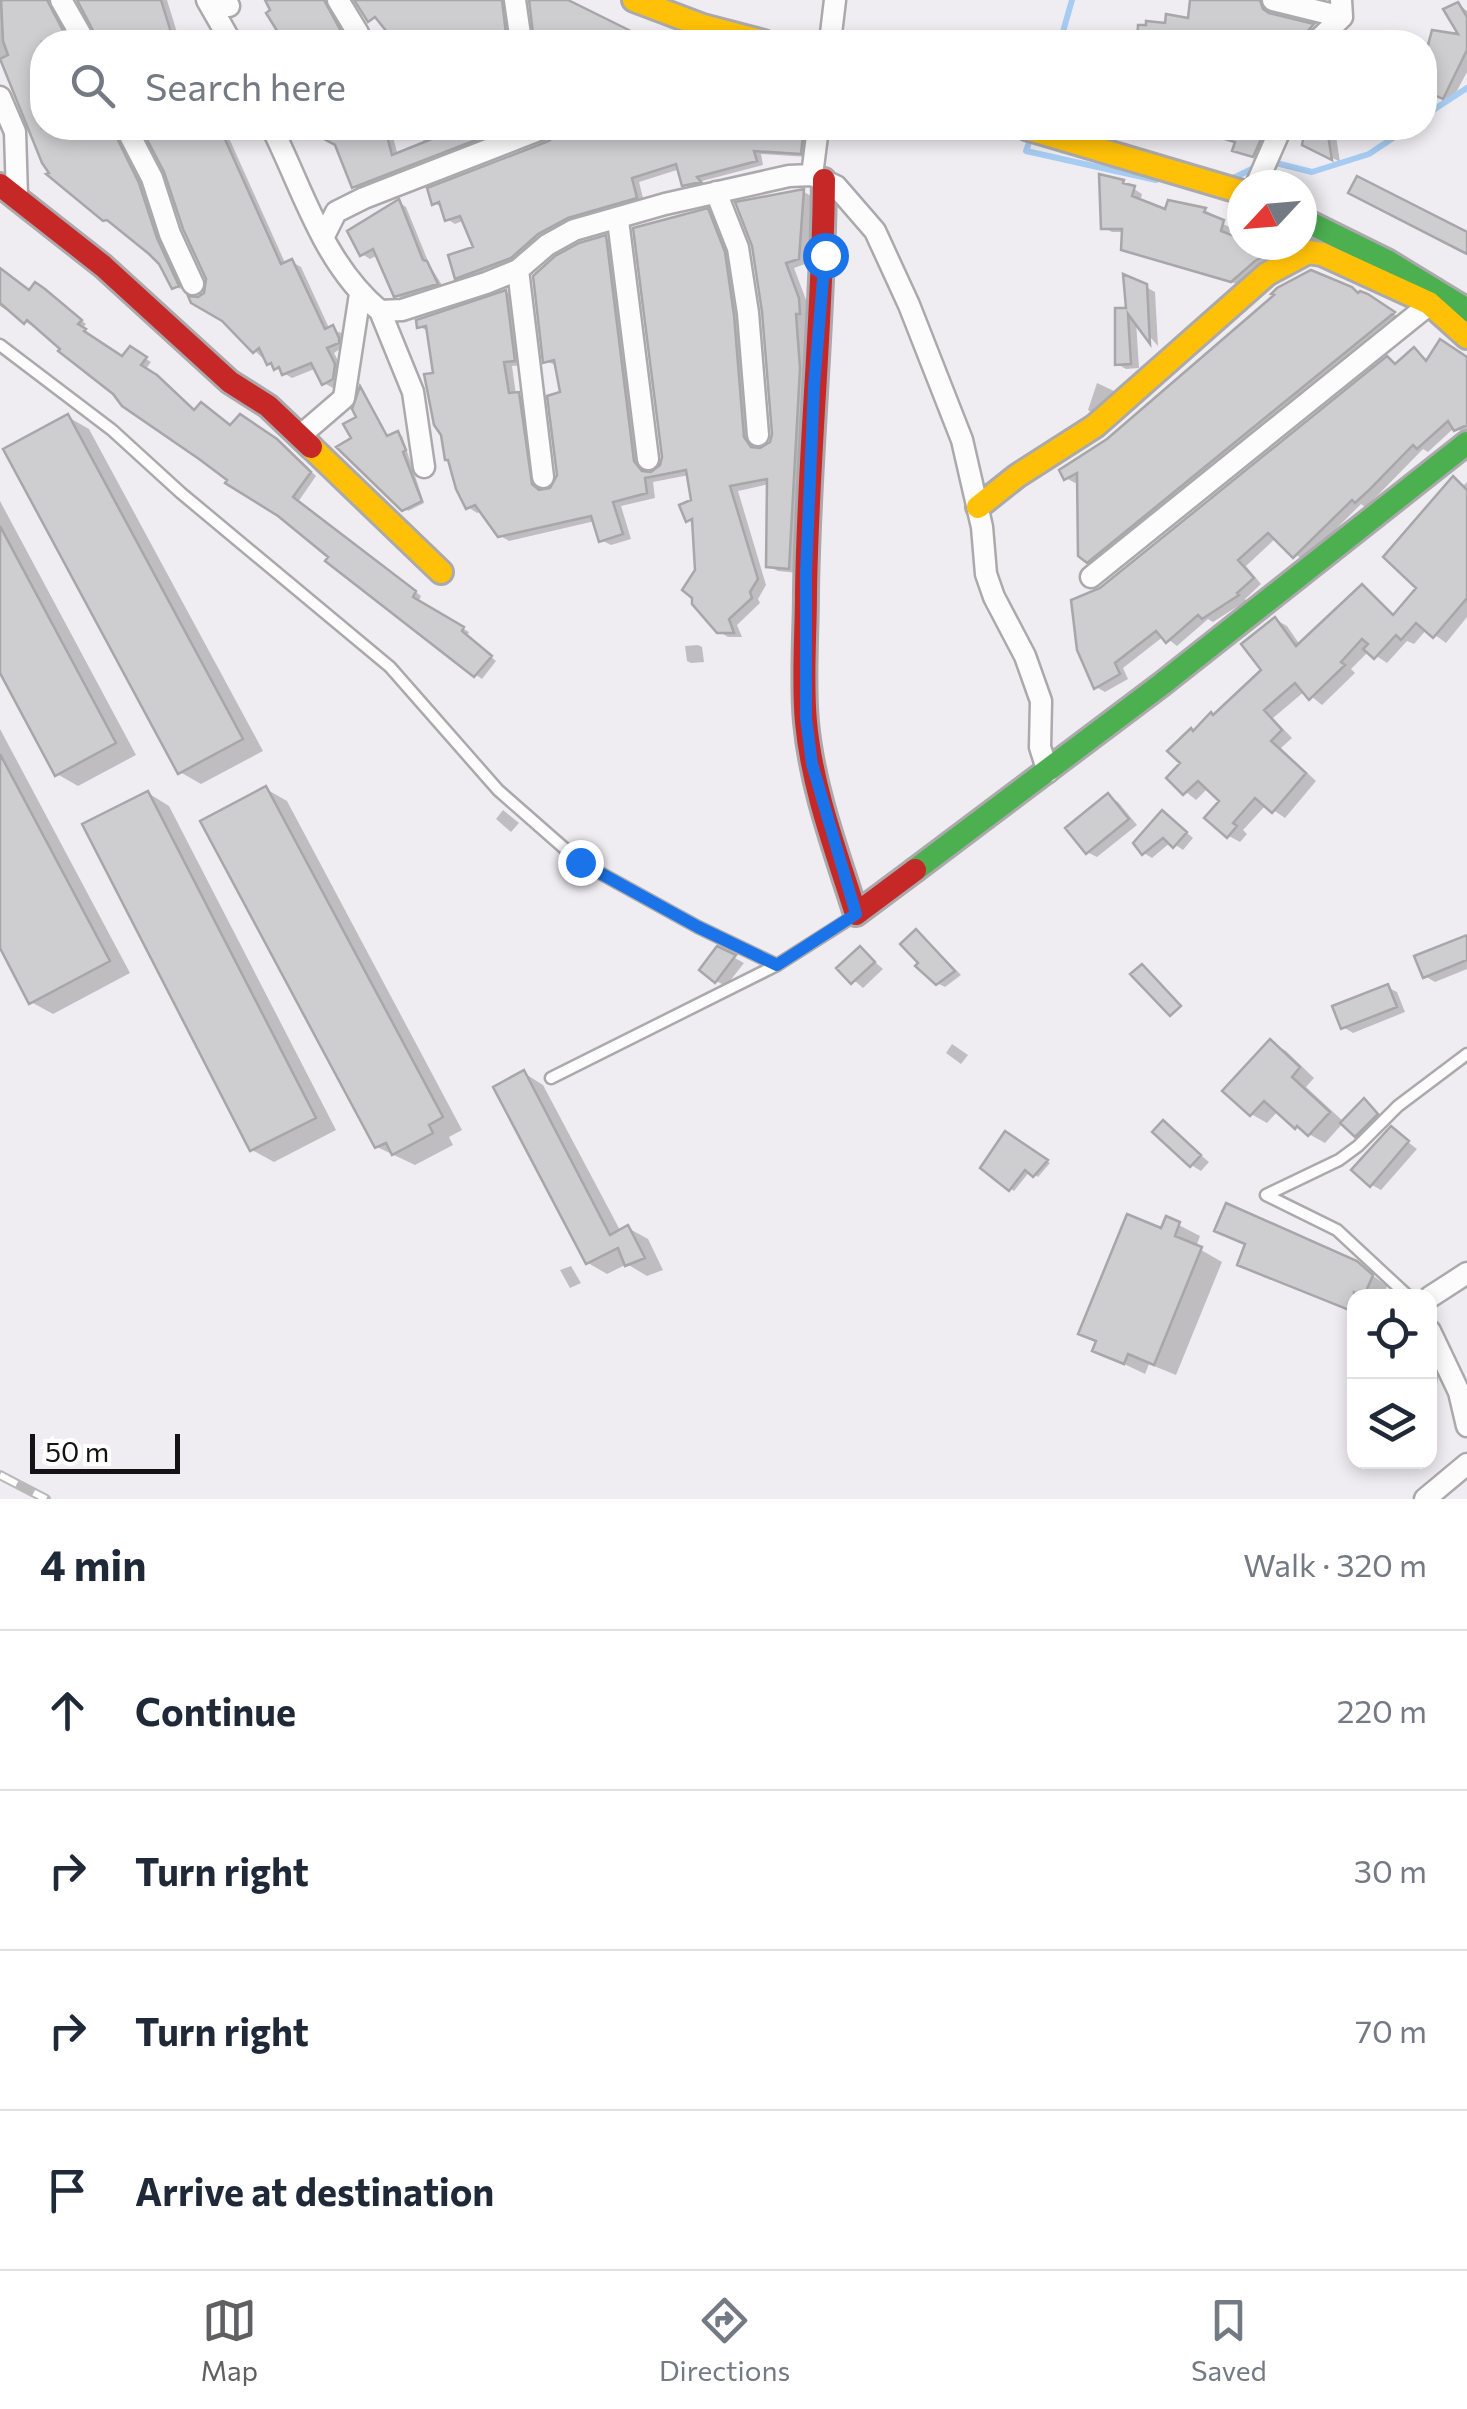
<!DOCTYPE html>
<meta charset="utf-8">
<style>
:root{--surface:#fff;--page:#f6f6f7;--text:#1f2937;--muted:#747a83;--line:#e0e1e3;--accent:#605f61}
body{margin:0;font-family:Commissioner,sans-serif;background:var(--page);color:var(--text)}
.controls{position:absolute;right:30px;bottom:30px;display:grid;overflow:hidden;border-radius:20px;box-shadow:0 5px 15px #0003}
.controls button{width:90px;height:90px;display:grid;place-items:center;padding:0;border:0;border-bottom:2px solid var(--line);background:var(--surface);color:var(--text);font:50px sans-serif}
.compass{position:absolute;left:1227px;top:170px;width:90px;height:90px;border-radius:50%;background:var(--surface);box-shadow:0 5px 15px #0003;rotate:244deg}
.scale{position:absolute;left:30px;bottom:25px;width:150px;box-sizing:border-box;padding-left:10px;border:5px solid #131214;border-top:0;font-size:28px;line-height:35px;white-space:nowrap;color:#131214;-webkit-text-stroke:8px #fff;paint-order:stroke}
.stop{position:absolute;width:30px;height:30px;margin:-22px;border:8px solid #1a73e8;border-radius:50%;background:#fff}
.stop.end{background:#1a73e8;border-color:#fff;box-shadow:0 2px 10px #0008}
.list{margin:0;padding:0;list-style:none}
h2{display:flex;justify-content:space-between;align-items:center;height:130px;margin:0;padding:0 40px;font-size:42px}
h2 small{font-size:32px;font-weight:400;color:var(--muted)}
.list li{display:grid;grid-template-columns:65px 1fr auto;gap:30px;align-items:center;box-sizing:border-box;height:160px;padding:0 40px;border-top:2px solid var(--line)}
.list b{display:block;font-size:38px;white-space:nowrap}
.list em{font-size:32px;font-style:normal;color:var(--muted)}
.icon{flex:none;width:55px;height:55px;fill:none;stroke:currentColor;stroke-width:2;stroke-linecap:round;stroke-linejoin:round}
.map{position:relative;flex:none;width:1467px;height:1499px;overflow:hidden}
.search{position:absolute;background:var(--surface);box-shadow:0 5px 15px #0003;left:30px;right:30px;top:30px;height:110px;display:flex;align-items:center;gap:25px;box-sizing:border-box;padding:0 35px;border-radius:40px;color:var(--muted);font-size:38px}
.sheet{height:770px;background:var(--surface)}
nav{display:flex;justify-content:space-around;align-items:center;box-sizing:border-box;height:140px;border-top:2px solid var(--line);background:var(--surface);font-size:28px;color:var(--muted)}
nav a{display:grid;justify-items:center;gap:5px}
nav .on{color:var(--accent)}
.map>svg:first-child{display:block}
.shadow{fill:#0003}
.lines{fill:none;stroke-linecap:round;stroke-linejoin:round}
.stream{stroke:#a7ccf2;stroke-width:6}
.building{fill:#cecdcf;stroke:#a7a6a8;stroke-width:2.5}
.lane-casing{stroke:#aba9ac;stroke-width:15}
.street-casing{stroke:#aba9ac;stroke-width:25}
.fast-casing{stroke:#aba9ac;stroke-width:28}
.slow-casing{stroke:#aba9ac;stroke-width:28}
.jam-casing{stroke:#aba9ac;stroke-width:28}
.lane{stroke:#fdfcfd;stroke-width:10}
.street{stroke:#fdfcfd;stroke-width:20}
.fast{stroke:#4caf50;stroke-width:22}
.slow{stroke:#ffc107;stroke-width:22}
.jam{stroke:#c62828;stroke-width:22}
.rail-casing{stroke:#b9b8ba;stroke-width:10}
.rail{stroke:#fff;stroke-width:6;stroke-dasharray:19;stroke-linecap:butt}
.route{stroke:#1a73e8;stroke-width:12}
</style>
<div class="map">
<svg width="1467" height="1499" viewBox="0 0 1467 1499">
<rect width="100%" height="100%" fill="#efedf1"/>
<path class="shadow" d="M0,0H58L74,42H42V128H124L165,245L186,290L174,287L161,262L51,175L3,60L0,61Z
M80,0H167L180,42H101Z
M268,0H335L331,7L350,42H286L269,13L273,11Z
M365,0H504L513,42H399Z
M543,0H571L569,4L648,42H536L533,13Z
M1193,0H1270L1271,14L1322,32L1313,42H1101L1102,35L1137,41L1140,28L1190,22Z
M1458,4L1467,11V72L1451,102L1424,88L1463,37Z
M1348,34L1378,42H1339Z
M143,128H230L233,136L229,138L286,265L292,262L301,267L330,330L342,333L347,344L334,353L343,370L341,384L333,388L324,383L317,368L292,378L269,364L199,299L207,292L208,278L166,171Z
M328,128H394L391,129L398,156L425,145L419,128H525L362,191L354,187Z
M559,128H808V157L761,154L763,165L702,181L706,186L692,189L684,184L680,169L639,182L644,202L519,262L465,281L457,277L477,248L465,220L455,224L447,219L442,207L434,203L550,143L560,132Z
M1200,128H1278L1263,161L1235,150L1237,143Z
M1307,128H1339L1336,136L1340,162L1305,143Z
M1123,182L1142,194L1140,202L1166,212L1205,210L1213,215L1212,218L1231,228L1228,236L1242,245H1251L1278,257L1241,285L1132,254L1123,249L1124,232H1112L1103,227Z
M804,192L813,197L808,263L794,268L808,305L809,318L805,319L808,375L798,573L778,571L768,566L769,484L738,491L766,585L758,599L760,603L737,625L742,637H728L718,631L698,571L695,524L688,520L694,501L689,475L653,482L655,498L621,506L631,539L611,545L601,540L595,521L509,541L499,535L482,511L477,513L468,507L436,375L429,332L419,326L506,292L515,297L523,365L512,366L516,395L528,400L540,492L552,491L559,476L563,394L558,366L545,361L606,238L615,243L643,468L647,473H657L664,458L707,211L717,217L733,259L743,321L753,444L757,451L772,443L774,434L764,311L754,245L738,204Z
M399,202L406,207L430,266L444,288L404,299L396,295L378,255L370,259L362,254Z
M0,269L30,293L52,295L86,324L82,329L90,334L89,336L122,359L131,349L151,362L145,370L163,381L196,412L284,446L316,476L298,502L421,596L418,602L469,632L467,636L496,661L482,679L446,655L328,561L332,556L33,323L31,325L0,306Z
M1146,287L1155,292L1158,346L1136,321L1139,368L1126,369L1117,364L1129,310Z
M1358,296L1367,297L1402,319L1097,566L1088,561L1079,481L1075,483L1066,478Z
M1415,350L1429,361L1467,356V434L1454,428L1428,452L1423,449L1378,495L1365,507L1361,504L1304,561L1276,538L1246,566L1261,584L1245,599L1246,601L1213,622L1208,619L1177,646L1164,636L1123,668L1128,679L1105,692L1096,687L1101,590L1388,359L1398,365Z
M1097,383L1114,391L1091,412L1088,410Z
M361,390L389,438L398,434L402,436L424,503L408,511L355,439Z
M68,417L89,429L263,751L201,784L180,772Z
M1454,479L1464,485L1467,482V617L1446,643L1427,629L1414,644L1407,641L1387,663L1369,651L1351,669L1355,673L1322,705L1305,691L1273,718L1292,738L1281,748L1316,781L1285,818L1266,805L1243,830L1247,834L1240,842L1229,836L1222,801L1208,788L1196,800L1169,778L1184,763L1195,733L1264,670L1276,620L1287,626L1300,645L1362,587L1396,616L1420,588Z
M0,501L136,755L78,786L57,774L0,668Z
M698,645L702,647L704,662L691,663L687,661L685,646Z
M0,729L130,973L53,1014L31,1002L0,943Z
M266,789L287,801L462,1130L449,1137L453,1145L415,1165L377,1147Z
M148,793L169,806L336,1130L274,1162L252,1150Z
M1108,796L1118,802L1137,825L1097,857L1087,852Z
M503,810L519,823L511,832L496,819Z
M1170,818L1193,838L1183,850L1171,842L1152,858L1144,853Z
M916,932L923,936L961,975L945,987L937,983Z
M1467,939V969L1435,982L1425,976Z
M718,949L744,963L726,986L716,981Z
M860,949L883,969L863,988L840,968Z
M1387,987L1397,992L1405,1012L1353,1033L1343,1027Z
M1270,1042L1286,1051L1314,1078L1306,1087L1344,1122L1364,1101L1386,1121L1366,1141L1343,1123L1325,1143L1296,1127L1278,1111L1267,1123L1251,1114Z
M952,1044L968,1055L961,1064L946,1053Z
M524,1073L543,1085L621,1232L628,1228L648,1239L663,1270L647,1276L627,1264L607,1274L588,1263Z
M1163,1123L1209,1162L1201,1171L1191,1165Z
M1391,1129L1417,1149L1381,1190L1372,1185Z
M1006,1135L1050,1163L1038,1177L1030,1171L1014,1191L1010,1188Z
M1167,1219L1200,1236L1196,1247L1222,1262L1176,1375L1149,1364L1145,1374L1095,1350L1098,1342L1081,1332L1162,1231Z
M1356,1263L1387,1286L1383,1296H1354V1313L1240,1264Z
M571,1266L581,1283L570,1288L560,1270Z
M1430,1350L1439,1371L1437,1385L1430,1383Z"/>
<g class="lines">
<path class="stream" d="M1060,42L1072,0
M1424,116L1467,88
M1031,137L1026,151L1156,180
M1272,162L1312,172L1369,154L1408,128
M1231,179L1256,167"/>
</g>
<path class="building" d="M1,0H47L69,42H42V128L113,130L139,183L157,238L179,286L172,289L159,264L149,254L107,220L103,221L46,174L49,173L42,163L0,59L8,55L3,41Z
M77,0H161L174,42H99Z
M265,0H324L343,35L342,40L284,42L266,13L270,10Z
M354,0H502L507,42H395L375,17L368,22Z
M529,0H568L653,42H534Z
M1190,0H1260L1263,9L1269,13L1314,24L1306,33L1303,42H1137L1138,25H1146V21L1165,23L1166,14L1188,18Z
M1458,2L1467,17V50L1443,99L1424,91V60L1432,30L1458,34L1443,9Z
M141,128H220L281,264L292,259L325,329L333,325L339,338V343L327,348L335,364L333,379L322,385L311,363L282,375L279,367L274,370L271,363L267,365L259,348L253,353L222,321L191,303L188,296L198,297L204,293L206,279L183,229L164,172Z
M327,128H385L392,155L459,128H507L352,188L335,145L322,138Z
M557,128H803V135L801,154L754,151L757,161L697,177L701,182L682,186L676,164L632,178L637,198L568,218L538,234L511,258L455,279L448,255L473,247L460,216L445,221L439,202L432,205L427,188L549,141L555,136Z
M1201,128H1266L1253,157L1232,151L1235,142L1200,132Z
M1305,128L1328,135L1332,160L1302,145Z
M1099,174L1124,180L1123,183L1135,186L1132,196L1165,209L1168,200L1206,208L1204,212L1224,220L1221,231L1242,239V245H1258L1273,251L1255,261L1231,282L1121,250L1122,229H1101Z
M1357,176L1467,232V254L1348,193Z
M804,189L799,259L786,263L799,298L800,314H796L800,368L789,569L766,567L767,479L730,486L758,579L750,592L752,598L729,619L734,633H717L692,604V598L682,590L695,570L692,519L686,522L679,505L691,500L686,470L645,478L647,493L613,502L623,534L599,542L591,516L498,537L475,505L466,509L456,489L448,460H445L441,435L434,425L424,374L433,373L426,326L417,328L416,320L506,290L515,361L504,362L509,393L519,392L532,484L539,490L550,488L557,475L547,396L560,392L554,360L543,363L533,276L555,256L579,243L606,235L634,461L642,471L651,472L660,465L662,457L633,228L708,208L725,252L734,315L744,437L751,447L760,448L770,442L772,434L762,312L752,246L735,202Z
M399,199L423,260L427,261L438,284L394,297L373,249L360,256L347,231Z
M0,268L29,290L35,282L45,289L82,320L78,324L86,329L84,331L122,356L130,346L147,357L141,365L157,375L194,410L201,402L230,425L240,414L277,439L311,472L293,497L416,591L413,597L464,627L462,631L492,656L474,677L325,561L328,557L278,516L225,483L227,480L199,459L122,406L113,394L58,351L60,349L27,320L24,324L0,303Z
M1311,270L1352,287L1358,293L1360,291L1368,294L1395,312L1087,563L1078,556L1077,473L1064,480L1059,470L1107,439L1274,295L1271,294L1277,288Z
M1123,274L1147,284L1150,344L1128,314L1131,364L1115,365V308H1126Z
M1440,339L1467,357V425L1454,431L1448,421L1417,449L1413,445L1368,491L1355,503L1352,500L1293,558L1268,533L1238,560L1254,578L1237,593L1239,595L1202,619L1198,615L1166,643L1156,631L1115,663L1120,674L1094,689L1077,650L1071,600L1100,588L1387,356L1395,364L1414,347L1426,361Z
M360,386L387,436L398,431L406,450L403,452L422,501L402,511L336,447L351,438L343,424L356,417L352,409Z
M68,414L243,739L178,774L3,449Z
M1453,476L1467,490V598L1433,638L1416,623L1401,640L1396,635L1374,659L1363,649L1368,644L1362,639L1341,662L1345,665L1309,700L1295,683L1264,710L1282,730L1271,741L1306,773L1272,813L1255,798L1233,823L1237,826L1227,838L1204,818L1219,801L1198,781L1183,795L1166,778L1180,763L1167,751L1191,728L1193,731L1211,712L1213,715L1261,670L1241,644L1275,617L1296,646L1362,584L1393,615L1416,588L1383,557Z
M0,526L116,743L55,776L0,673Z
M0,754L110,961L29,1004L0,948Z
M266,786L443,1117L429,1125L433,1133L392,1155L386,1143L375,1148L200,821Z
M148,791L316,1118L250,1151L82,824Z
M1108,793L1129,819L1086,854L1065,828Z
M1162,810L1187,832L1173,848L1163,838L1142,855L1133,843Z
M916,929L955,971L936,985L915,966L918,963L900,944Z
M1467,935V960L1423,978L1414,956Z
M717,946L736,955L715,983L699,970Z
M860,946L875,962L851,984L836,968Z
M1142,964L1181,1006L1170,1016L1130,974Z
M1388,984L1397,1007L1341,1029L1332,1006Z
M1270,1039L1300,1067L1292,1077L1330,1112L1308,1136L1297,1126L1295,1129L1264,1101L1250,1116L1222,1091Z
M524,1070L610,1235L628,1225L645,1258L625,1266L618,1248L586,1264L493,1087Z
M1364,1098L1378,1114L1355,1137L1340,1123Z
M1163,1120L1201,1155L1190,1167L1152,1132Z
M1391,1126L1409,1141L1370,1187L1351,1170Z
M1005,1131L1048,1160L1033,1177L1025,1170L1009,1191L980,1168Z
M1226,1203L1357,1261L1373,1275L1364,1296L1354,1292V1312L1237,1265L1245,1244L1214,1231Z
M1127,1214L1161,1228L1166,1216L1180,1222L1175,1236L1202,1247L1154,1365L1128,1354L1124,1364L1092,1351L1096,1341L1078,1334Z"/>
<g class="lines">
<defs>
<path id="lane" d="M0,345L112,430L181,493L390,667L498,790L580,862L698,927L777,965
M551,1078L777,965L854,916
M1408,1296L1337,1230L1266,1195L1339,1160L1358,1146L1398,1106L1467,1054"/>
<path id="street" d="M61,0L85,42
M207,0L231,42
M225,0L229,6
M338,0L358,33L355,42
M515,0L521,42
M1273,0L1342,17
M830,42L835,0
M1316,42L1342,17L1341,0
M0,97L15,132L17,196
M126,128L152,178L170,234L193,284
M272,128C304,192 323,263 380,311L402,310L486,283L518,270L547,245L574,230L665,204L789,176L812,175L836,186L875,231L909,305L962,440L982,527L986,574L994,597L1025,656L1041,701L1040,747L1048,772
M812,175L818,128
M1256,185L1281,128
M716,192L738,248L748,313L758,435
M618,220L648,459
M323,238L336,212L364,198L544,128
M518,270L543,477
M380,311L413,392L424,467
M301,435L344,398L360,294
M1091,577L1436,299
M1430,1297L1467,1273
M1430,1331L1459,1392L1467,1426
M1425,1499L1467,1464"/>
<path id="fast" d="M1302,219L1387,261L1467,310
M915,870L1162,684L1467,443"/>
<path id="slow" d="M634,0L703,26L764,42
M1026,128L1242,192
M311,447L441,572
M978,507L1017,476L1095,426L1267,274L1308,252L1322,254L1429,303L1467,337"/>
<path id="jam" d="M824,180C823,318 808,455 806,592C806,635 802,679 806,722C812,788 836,851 856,914L915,870
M0,185L103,266L230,382L268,406L311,447"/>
</defs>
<use href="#lane" class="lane-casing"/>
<use href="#street" class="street-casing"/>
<use href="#fast" class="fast-casing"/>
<use href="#slow" class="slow-casing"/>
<use href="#jam" class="jam-casing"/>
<use href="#lane" class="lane"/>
<use href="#street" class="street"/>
<use href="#fast" class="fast"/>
<use href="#slow" class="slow"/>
<use href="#jam" class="jam"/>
<defs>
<path id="rail" d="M0,1475L46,1499"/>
</defs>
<use href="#rail" class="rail-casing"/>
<use href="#rail" class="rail"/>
</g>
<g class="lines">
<path class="route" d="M580,862L698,927L777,965L856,914L812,764L806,718V572L814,386L825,255"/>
</g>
</svg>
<div class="controls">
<button><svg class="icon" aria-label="locate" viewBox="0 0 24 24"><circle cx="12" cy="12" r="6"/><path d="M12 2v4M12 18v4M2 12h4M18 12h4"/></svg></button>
<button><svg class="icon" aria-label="layers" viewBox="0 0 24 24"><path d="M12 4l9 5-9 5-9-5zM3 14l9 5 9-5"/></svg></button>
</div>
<svg class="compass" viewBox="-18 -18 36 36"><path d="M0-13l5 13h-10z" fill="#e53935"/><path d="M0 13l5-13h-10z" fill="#747a83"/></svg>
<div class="scale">50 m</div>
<div class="stop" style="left:825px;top:255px"></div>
<div class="stop end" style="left:580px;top:862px"></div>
<div class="search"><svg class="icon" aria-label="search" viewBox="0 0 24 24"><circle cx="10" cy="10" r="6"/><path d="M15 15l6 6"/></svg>Search here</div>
</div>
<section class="sheet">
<h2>4 min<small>Walk · 320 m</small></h2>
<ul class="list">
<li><svg class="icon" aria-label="ahead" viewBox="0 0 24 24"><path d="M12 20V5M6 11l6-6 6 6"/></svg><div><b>Continue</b></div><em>220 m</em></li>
<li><svg class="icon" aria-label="right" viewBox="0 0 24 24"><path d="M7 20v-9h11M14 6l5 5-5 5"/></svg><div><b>Turn right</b></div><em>30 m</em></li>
<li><svg class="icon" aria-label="right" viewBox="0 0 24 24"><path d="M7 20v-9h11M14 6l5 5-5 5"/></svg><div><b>Turn right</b></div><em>70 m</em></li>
<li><svg class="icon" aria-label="arrive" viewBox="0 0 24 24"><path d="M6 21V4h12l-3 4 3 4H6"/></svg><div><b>Arrive at destination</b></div></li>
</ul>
</section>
<nav>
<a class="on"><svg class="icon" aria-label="map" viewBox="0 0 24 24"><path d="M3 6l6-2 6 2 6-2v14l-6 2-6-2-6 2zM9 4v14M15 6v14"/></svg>Map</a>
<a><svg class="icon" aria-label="directions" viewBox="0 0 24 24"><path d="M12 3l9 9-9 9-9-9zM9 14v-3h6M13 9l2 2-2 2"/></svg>Directions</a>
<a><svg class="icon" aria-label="saved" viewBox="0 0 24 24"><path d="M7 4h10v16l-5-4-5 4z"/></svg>Saved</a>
</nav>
